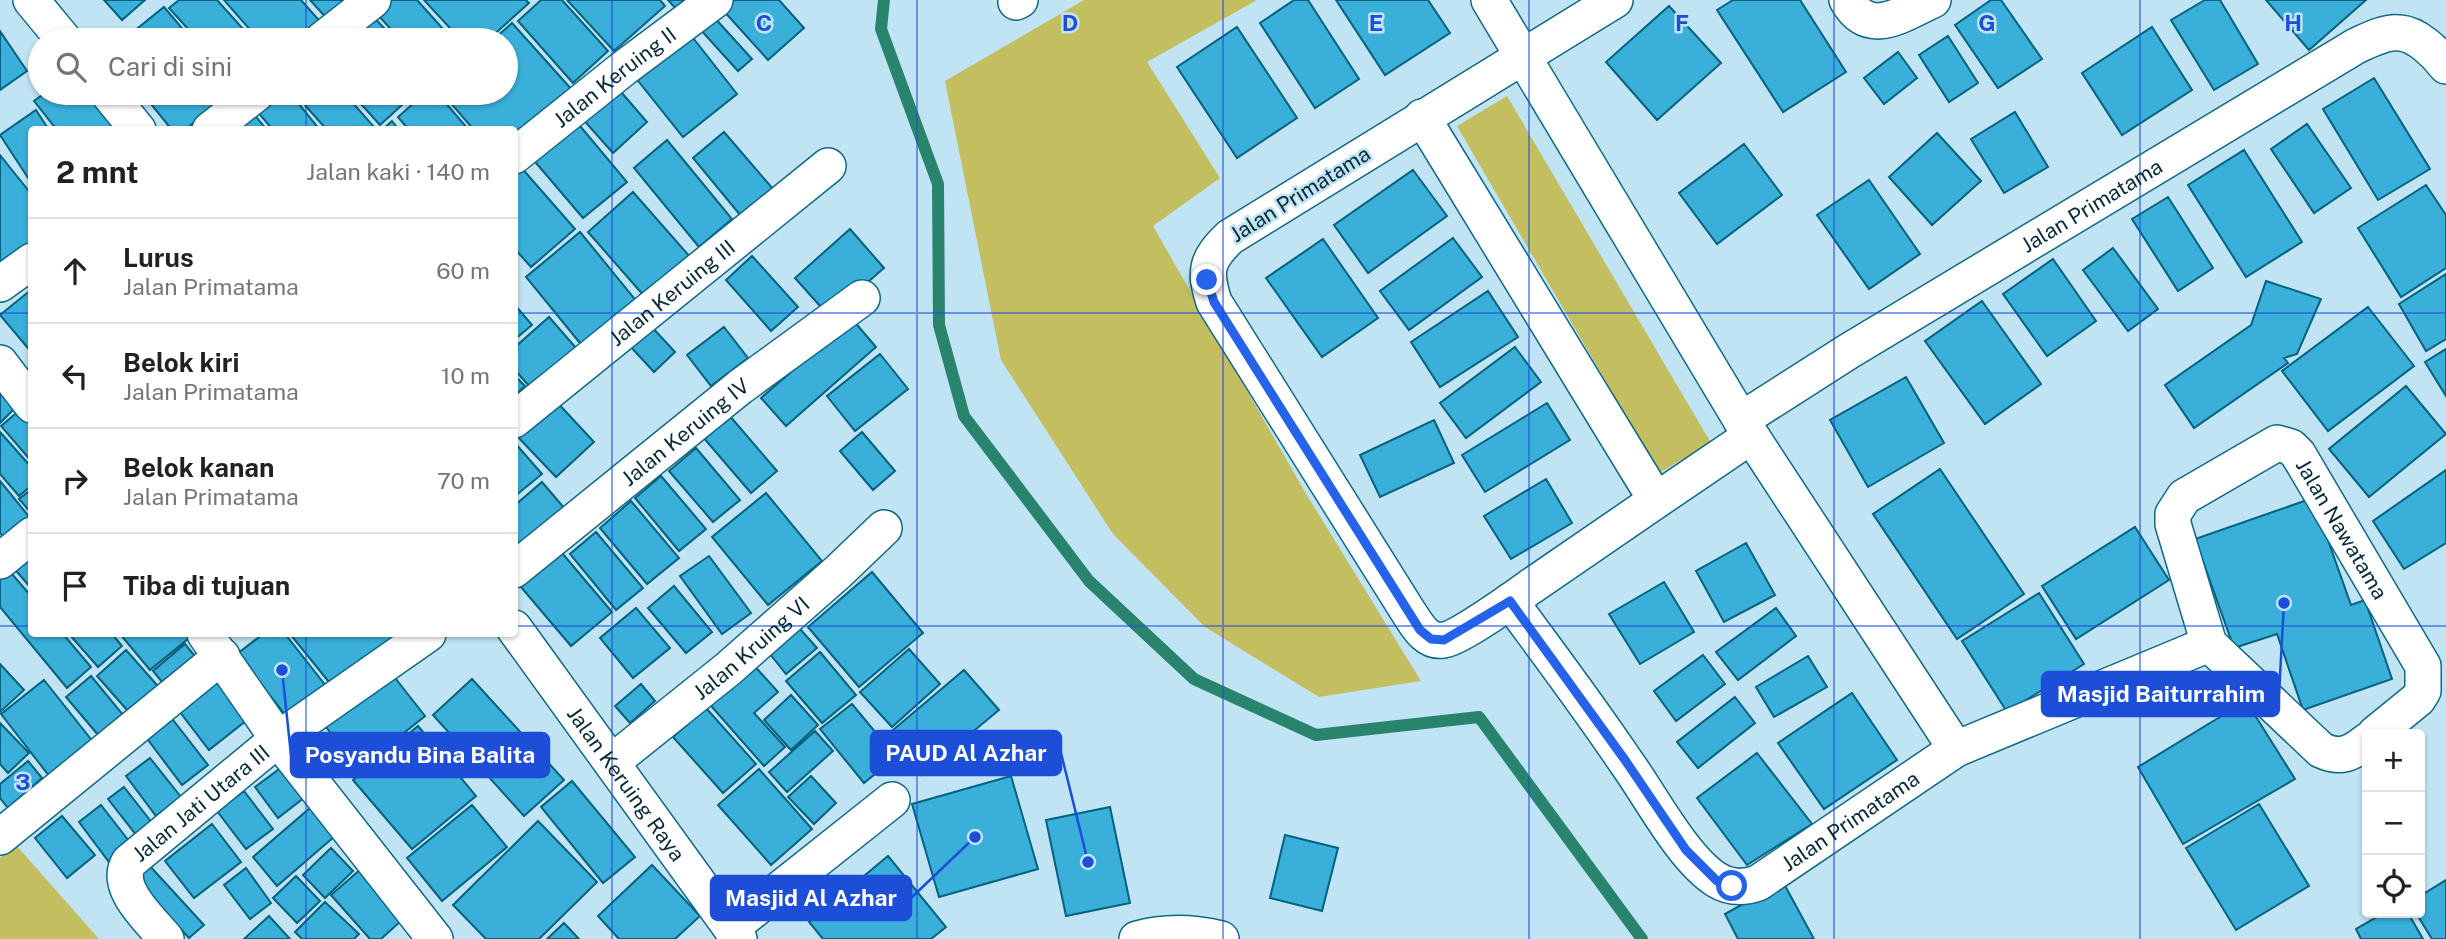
<!DOCTYPE html>
<html lang="id">
<meta charset="utf-8">
<style>
:root{--surface:#fff;--page:#f6f6f6;--text:#202124;--muted:#757577;--line:#e0e0e0}
body{margin:0;font-family:"Public Sans",sans-serif;background:var(--page);color:var(--text)}
.controls{position:absolute;right:21px;bottom:21px;display:grid;overflow:hidden;border-radius:7px;box-shadow:0 2px 5px #0004}
.controls button{width:63px;height:63px;display:grid;place-items:center;padding:0;border:0;border-bottom:2px solid var(--line);background:var(--surface);color:var(--text);font:35px sans-serif}
.stop{position:absolute;width:21px;height:21px;margin:-16px;border:5px solid #2563eb;border-radius:50%;background:#fff}
.stop.end{background:#2563eb;border-color:#fff;box-shadow:0 2px 7px #0008}
.list{margin:0;padding:0;list-style:none}
h2{display:flex;justify-content:space-between;align-items:center;height:91px;margin:0;padding:0 28px;font-size:30px}
h2 small{font-size:23px;font-weight:400;color:var(--muted)}
.list li{display:grid;grid-template-columns:46px 1fr auto;gap:21px;align-items:center;box-sizing:border-box;height:105px;padding:0 28px;border-top:2px solid var(--line)}
.list b{display:block;font-size:26px;white-space:nowrap}
.list p{margin:0;font-size:23px;white-space:nowrap;color:var(--muted)}
.list em{font-size:23px;font-style:normal;color:var(--muted)}
.icon{flex:none;width:38px;height:38px;fill:none;stroke:currentColor;stroke-width:2;stroke-linecap:round;stroke-linejoin:round}
.map{position:relative;flex:none;width:2446px;height:939px;overflow:hidden}
.search{position:absolute;background:var(--surface);box-shadow:0 2px 5px #0004;left:28px;top:28px;width:490px;height:77px;display:flex;align-items:center;gap:18px;box-sizing:border-box;padding:0 24px;border-radius:38px;color:var(--muted);font-size:26px}
.panel{position:absolute;background:var(--surface);box-shadow:0 2px 5px #0004;left:28px;top:126px;width:490px;height:511px;border-radius:7px}
.map>svg:first-child{display:block}
.green{fill:#c3be5f}
.lines{fill:none;stroke-linecap:round;stroke-linejoin:round}
.stream{stroke:#29846d;stroke-width:12}
.building{fill:#39afda;stroke:#04627e;stroke-width:2}
.street-casing{stroke:#116885;stroke-width:38}
.street{stroke:#fff;stroke-width:35}
.route{stroke:#2563eb;stroke-width:9}
.grid{fill:none;stroke:#1d4ed8;stroke-width:2;stroke-opacity:0.55}
.labels{text-anchor:middle;dominant-baseline:central;stroke-width:5;stroke-linejoin:round;paint-order:stroke}
.street-label{font-size:21px;fill:#082a36;stroke:#c0e4f4}
.grid-label{font-size:23px;text-anchor:middle;font-weight:bold;fill:#1d4ed8;stroke:#c0e4f4;stroke-width:5;stroke-linejoin:round;paint-order:stroke}
.leader{fill:none;stroke:#1d4ed8;stroke-width:2.5}
.callout-dot{fill:#1d4ed8;stroke:#c0e4f4;stroke-width:2.5}
.callout{fill:#1d4ed8;stroke:#1d4ed8;stroke-width:2.5}
.callout-label{font-size:23px;text-anchor:middle;font-weight:bold;fill:#fff}
</style>
<div class="map">
<svg width="2446" height="939" viewBox="0 0 2446 939">
<rect width="100%" height="100%" fill="#c0e4f4"/>
<path class="green" d="M1084,0H1257L1147,62L1220,178L1153,226L1305,492L1421,681L1319,697L1205,627L1113,534L1001,360L945,81Z
M1507,96L1711,443L1659,473L1457,126Z
M16,845L99,939H0V858Z"/>
<g class="lines">
<path class="stream" d="M884,0L881,29L938,184L939,325L964,416L1089,581L1194,679L1316,735L1479,717L1642,939"/>
</g>
<path class="building" d="M104,0H145L122,20Z
M179,0H217L253,40H198L169,8Z
M224,0H301L323,25L306,40H259Z
M310,0H355L331,23Z
M390,0H417L453,40H401L376,13Z
M424,0H526L529,3L488,40H461Z
M541,0H562L608,51L573,83L518,21Z
M567,0H660L665,6L614,51Z
M668,0H690L678,11Z
M732,0H779L804,28L768,60L722,9Z
M1294,0H1308L1359,79L1315,108L1260,23Z
M1336,0H1428L1450,33L1385,75Z
M1733,0H1800L1846,72L1783,112L1717,10Z
M1991,0H2001L2042,59L1998,88L1955,25Z
M2205,0H2220L2258,64L2214,90L2171,20Z
M2266,0H2366L2309,50Z
M1669,6L1721,63L1657,120L1606,62Z
M164,7L192,40H123Z
M370,13L395,40H341Z
M712,15L752,59L738,71L699,28Z
M512,23L573,91L514,143V130H474L442,93H506V40H493Z
M1237,27L1297,118L1237,158L1177,67Z
M2152,27L2192,90L2122,135L2082,73Z
M0,31L27,71L0,90Z
M690,34L737,94L683,137L635,77Z
M1948,36L1978,83L1949,102L1919,55Z
M1898,52L1917,78L1884,104L1864,78Z
M2374,78L2430,169L2378,200L2323,109Z
M615,85L647,122L613,153L580,116Z
M45,93H88L117,130H57L34,101Z
M142,93H229L185,130H172Z
M277,93H290L320,130H273L256,110Z
M294,93H344L375,128L327,130Z
M351,93H415L380,125Z
M425,93H437L469,130H409L398,117Z
M36,110L49,130H32V184L0,135Z
M251,111L267,130H230Z
M2015,112L2048,167L2004,193L1971,139Z
M575,120L627,182L583,218L531,157Z
M392,121L399,130H382Z
M2307,124L2351,188L2314,213L2271,149Z
M724,132L773,189L741,216L693,158Z
M1937,133L1981,181L1932,225L1889,177Z
M667,140L732,219L699,247L634,168Z
M1744,144L1782,195L1717,244L1679,193Z
M2244,150L2302,242L2246,277L2188,185Z
M0,155L32,195V244L2,267L0,264Z
M519,165L575,229L531,267L514,248V169Z
M1413,170L1447,216L1368,273L1334,225Z
M1869,180L1920,254L1869,289L1817,215Z
M2426,185L2446,215V268L2401,297L2358,228Z
M633,192L691,258L645,297L588,232Z
M2168,197L2213,268L2178,291L2132,219Z
M850,229L884,268L829,316L795,278Z
M580,232L638,303L584,348L526,277Z
M1453,238L1482,277L1409,330L1380,291Z
M1323,239L1378,318L1322,357L1266,278Z
M2113,248L2158,309L2128,331L2083,270Z
M752,256L798,307L771,331L726,280Z
M2053,259L2096,321L2047,356L2003,294Z
M2446,274V339L2426,351L2399,304Z
M2266,281L2321,299L2297,354L2284,358L2288,363L2194,428L2165,385L2251,325Z
M32,289V353L0,315Z
M1488,291L1518,337L1440,387L1411,342Z
M1982,301L2041,384L1985,424L1925,341Z
M514,304L532,325L514,340Z
M2368,307L2414,366L2328,431L2282,371Z
M549,317L576,348L530,387L514,369V348Z
M852,319L876,347L786,426L761,398Z
M650,325L675,352L654,372L629,345Z
M724,327L748,358L711,386L687,355Z
M1515,347L1541,382L1466,438L1440,403Z
M2446,349V396L2425,362Z
M880,354L908,389L855,431L827,396Z
M514,375L525,386L514,396Z
M1906,377L1944,443L1868,487L1830,420Z
M2406,386L2446,434L2369,497L2329,449Z
M0,391L16,407L0,423Z
M554,399L594,442L556,477L516,435Z
M1547,403L1570,440L1485,492L1462,455Z
M20,410L32,424V462L1,426Z
M729,415L777,471L751,493L703,437Z
M1434,420L1454,463L1380,497L1360,455Z
M0,432L32,468V485L19,496L0,474Z
M862,432L895,471L873,490L840,451Z
M514,442L542,474L514,497Z
M696,448L740,500L713,522L669,471Z
M1940,469L2024,594L1957,639L1873,514Z
M2446,470V543L2404,569L2373,521Z
M661,476L706,529L679,551L635,498Z
M1546,479L1572,523L1511,559L1484,516Z
M0,481L31,519L6,540L0,533Z
M542,482L565,509L514,553V506Z
M32,489V514L19,499Z
M766,493L822,561L768,605L712,537Z
M2313,498L2351,605L2365,600L2392,679L2303,710L2277,634L2234,648L2195,539Z
M631,501L679,558L647,584L600,528Z
M2135,527L2169,580L2076,639L2042,586Z
M596,532L643,588L616,610L570,554Z
M1746,543L1775,595L1724,622L1696,571Z
M32,546V589L10,564Z
M562,553L612,612L571,646L521,587Z
M709,556L751,613L722,634L680,576Z
M5,566L32,597V634H63L91,667L67,688L0,607V570Z
M872,572L923,633L859,687L808,627Z
M1664,582L1694,632L1640,664L1609,614Z
M674,586L712,632L686,653L648,608Z
M2039,593L2084,664L2007,712L1962,641Z
M636,608L670,648L633,678L600,638Z
M1776,608L1796,636L1738,680L1716,652Z
M800,629L817,648L786,674L770,654Z
M69,634H112L122,646L98,667Z
M120,634H194L150,670Z
M263,634H285L326,686L287,717L237,654Z
M290,634H401L333,687Z
M185,644L199,661L167,688L153,671Z
M909,649L940,684L892,727L860,692Z
M126,650L164,693L135,719L97,676Z
M820,652L856,695L822,723L786,681Z
M1703,655L1725,684L1676,721L1654,691Z
M1808,656L1827,687L1774,717L1756,687Z
M749,660L778,692L754,713L785,747L764,766L705,699Z
M0,664L24,690L0,712Z
M216,670L252,716L209,750L173,703Z
M964,670L999,710L921,775L887,735Z
M392,674L425,716L359,769L326,727Z
M91,676L124,716L99,736L66,697Z
M472,679L564,780L524,816L433,715Z
M44,680L94,743L50,777L1,714Z
M641,684L655,701L630,723L615,706Z
M1852,693L1897,760L1824,809L1778,743Z
M791,695L818,725L791,750L764,720Z
M1735,697L1755,723L1698,768L1677,742Z
M2246,701L2295,779L2183,844L2138,767Z
M852,704L896,757L864,783L820,729Z
M706,708L756,764L723,793L673,737Z
M170,716L208,765L182,785L145,736Z
M0,723L29,753L8,773L0,764Z
M418,726L476,796L412,849L353,780Z
M815,731L833,751L787,792L769,772Z
M1757,753L1812,824L1747,865L1697,798Z
M150,758L181,797L156,816L126,776Z
M28,761L42,778L8,808L0,798V784Z
M282,767L305,797L278,818L255,787Z
M759,769L812,829L771,865L718,805Z
M811,776L836,803L814,824L788,797Z
M1011,776L1038,869L939,897L912,804Z
M572,781L635,857L603,883L541,807Z
M124,787L153,824L137,836L108,799Z
M244,791L273,829L246,849L217,811Z
M317,802L342,830L277,886L253,857Z
M2259,804L2309,886L2236,930L2186,848Z
M101,805L132,845L109,862L79,822Z
M472,805L507,847L442,901L407,858Z
M1110,807L1130,903L1066,916L1046,820Z
M62,816L95,855L67,878L35,838Z
M538,821L597,882L539,939H486L453,905Z
M212,824L241,862L194,898L165,861Z
M1285,835L1338,848L1322,911L1270,898Z
M331,848L353,871L325,898L303,875Z
M888,856L946,927L931,939H823L809,922Z
M369,862L412,911L381,939H370L331,895Z
M148,864L204,925L189,938L133,877Z
M652,865L700,916L675,939H619L598,916Z
M246,868L271,903L250,919L224,885Z
M296,876L320,901L297,923L273,898Z
M2446,880V939H2432L2416,913H2420V896Z
M1783,882L1814,939H1738L1725,914Z
M325,902L359,934L354,939H302L295,932Z
M2384,913H2408L2423,939H2361L2356,929Z
M269,916L290,939H244Z
M564,923L579,939H547Z"/>
<g class="lines">
<defs>
<g id="street">
<path d="M31,0L64,40"/>
<path d="M1489,0L1741,420L1956,749"/>
<path d="M1615,0L1230,237C1206,260 1204,271 1214,302L1409,613C1417,625 1426,643 1444,640C1459,638 1515,598 1530,587C1604,536 1677,486 1751,436"/>
<path d="M1847,0C1869,39 1902,14 1933,0"/>
<path d="M1016,2L1020,0"/>
<path d="M322,40L373,0"/>
<path d="M108,93L138,130"/>
<path d="M1422,117L1656,500"/>
<path d="M210,130L257,93"/>
<path id="s1" d="M514,156L624,68L715,0"/>
<path d="M0,284L32,261"/>
<path d="M0,363L32,405"/>
<path id="s2" d="M514,420L828,166"/>
<path id="s3" d="M1741,420L1849,351L2356,46C2369,40 2386,31 2400,33C2417,34 2436,53 2446,66"/>
<path d="M0,561L32,535"/>
<path id="s4" d="M514,570L740,387L862,298"/>
<path id="s5" d="M1510,601C1549,654 1589,707 1626,762C1650,795 1683,859 1717,880C1730,888 1744,888 1758,883L1956,749L2209,644"/>
<path id="s6" d="M514,628L739,939"/>
<path d="M205,634L278,739L435,939"/>
<path id="s7" d="M2367,741C2351,754 2340,759 2321,750L2209,644L2173,524V514L2184,497L2277,443L2291,447L2298,454L2423,666V691L2418,699L2375,734"/>
<path id="s8" d="M612,762L728,669L838,572L884,528"/>
<path d="M0,837L222,656"/>
<path d="M731,928L892,800"/>
<path id="s9" d="M166,939C151,920 113,888 129,862L278,739L428,634"/>
<path d="M1137,939C1166,931 1192,932 1221,939"/>
</g>
</defs>
<use href="#street" class="street-casing"/>
<use href="#street" class="street"/>
</g>
<g class="lines">
<path class="route" d="M1207,280L1214,302L1420,630L1431,639L1444,640L1510,601L1625,760L1686,850L1717,881L1732,886"/>
</g>
<path class="grid" d="M306,0V40M612,0V939M917,0V939M1223,0V939M1529,0V939M1834,0V939M2140,0V939M306,93V130M0,313H32M514,313H2446M0,626H32M514,626H2446M306,634V939"/>
<g class="labels">
<g class="street-label">
<text stroke="none"><textPath href="#s1" startOffset="128">Jalan Keruing II</textPath></text>
<text transform="translate(1300 194) rotate(-32)">Jalan Primatama</text>
<text stroke="none"><textPath href="#s3" startOffset="411">Jalan Primatama</textPath></text>
<text stroke="none"><textPath href="#s2" startOffset="203">Jalan Keruing III</textPath></text>
<text stroke="none"><textPath href="#s4" startOffset="220">Jalan Keruing IV</textPath></text>
<text stroke="none"><textPath href="#s7" startOffset="579">Jalan Nawatama</textPath></text>
<text stroke="none"><textPath href="#s8" startOffset="180">Jalan Kruing VI</textPath></text>
<text stroke="none"><textPath href="#s6" startOffset="192">Jalan Keruing Raya</textPath></text>
<text stroke="none"><textPath href="#s9" startOffset="184">Jalan Jati Utara III</textPath></text>
<text stroke="none"><textPath href="#s5" startOffset="502">Jalan Primatama</textPath></text>
</g>
</g>
<g class="grid-label">
<text x="764" y="31">C</text>
<text x="1070" y="31">D</text>
<text x="1376" y="31">E</text>
<text x="1682" y="31">F</text>
<text x="1987" y="31">G</text>
<text x="2293" y="31">H</text>
<text x="23" y="790">3</text>
</g>
<path class="leader" d="M2284 603L2279 694M1088 862L1061 753M282 670L291 755M975 837L911 898"/>
<g class="callout-dot">
<circle cx="2284" cy="603" r="7"/>
<circle cx="1088" cy="862" r="7"/>
<circle cx="282" cy="670" r="7"/>
<circle cx="975" cy="837" r="7"/>
</g>
<g class="callout">
<rect x="2042" y="672" width="237" height="44" rx="7"/>
<rect x="871" y="731" width="190" height="44" rx="7"/>
<rect x="291" y="733" width="258" height="44" rx="7"/>
<rect x="711" y="876" width="200" height="44" rx="7"/>
</g>
<g class="callout-label">
<text x="2161" y="702">Masjid Baiturrahim</text>
<text x="966" y="761">PAUD Al Azhar</text>
<text x="420" y="763">Posyandu Bina Balita</text>
<text x="811" y="906">Masjid Al Azhar</text>
</g>
</svg>
<div class="controls">
<button>+</button>
<button>−</button>
<button><svg class="icon" aria-label="locate" viewBox="0 0 24 24"><circle cx="12" cy="12" r="6"/><path d="M12 2v4M12 18v4M2 12h4M18 12h4"/></svg></button>
</div>
<div class="stop" style="left:1732px;top:886px"></div>
<div class="stop end" style="left:1207px;top:280px"></div>
<div class="search"><svg class="icon" aria-label="search" viewBox="0 0 24 24"><circle cx="10" cy="10" r="6"/><path d="M15 15l6 6"/></svg>Cari di sini</div>
<section class="panel">
<h2>2 mnt<small>Jalan kaki · 140 m</small></h2>
<ul class="list">
<li><svg class="icon" aria-label="ahead" viewBox="0 0 24 24"><path d="M12 20V5M6 11l6-6 6 6"/></svg><div><b>Lurus</b><p>Jalan Primatama</p></div><em>60 m</em></li>
<li><svg class="icon" aria-label="left" viewBox="0 0 24 24"><path d="M17 20v-9H6M10 6l-5 5 5 5"/></svg><div><b>Belok kiri</b><p>Jalan Primatama</p></div><em>10 m</em></li>
<li><svg class="icon" aria-label="right" viewBox="0 0 24 24"><path d="M7 20v-9h11M14 6l5 5-5 5"/></svg><div><b>Belok kanan</b><p>Jalan Primatama</p></div><em>70 m</em></li>
<li><svg class="icon" aria-label="arrive" viewBox="0 0 24 24"><path d="M6 21V4h12l-3 4 3 4H6"/></svg><div><b>Tiba di tujuan</b></div></li>
</ul>
</section>
</div>
